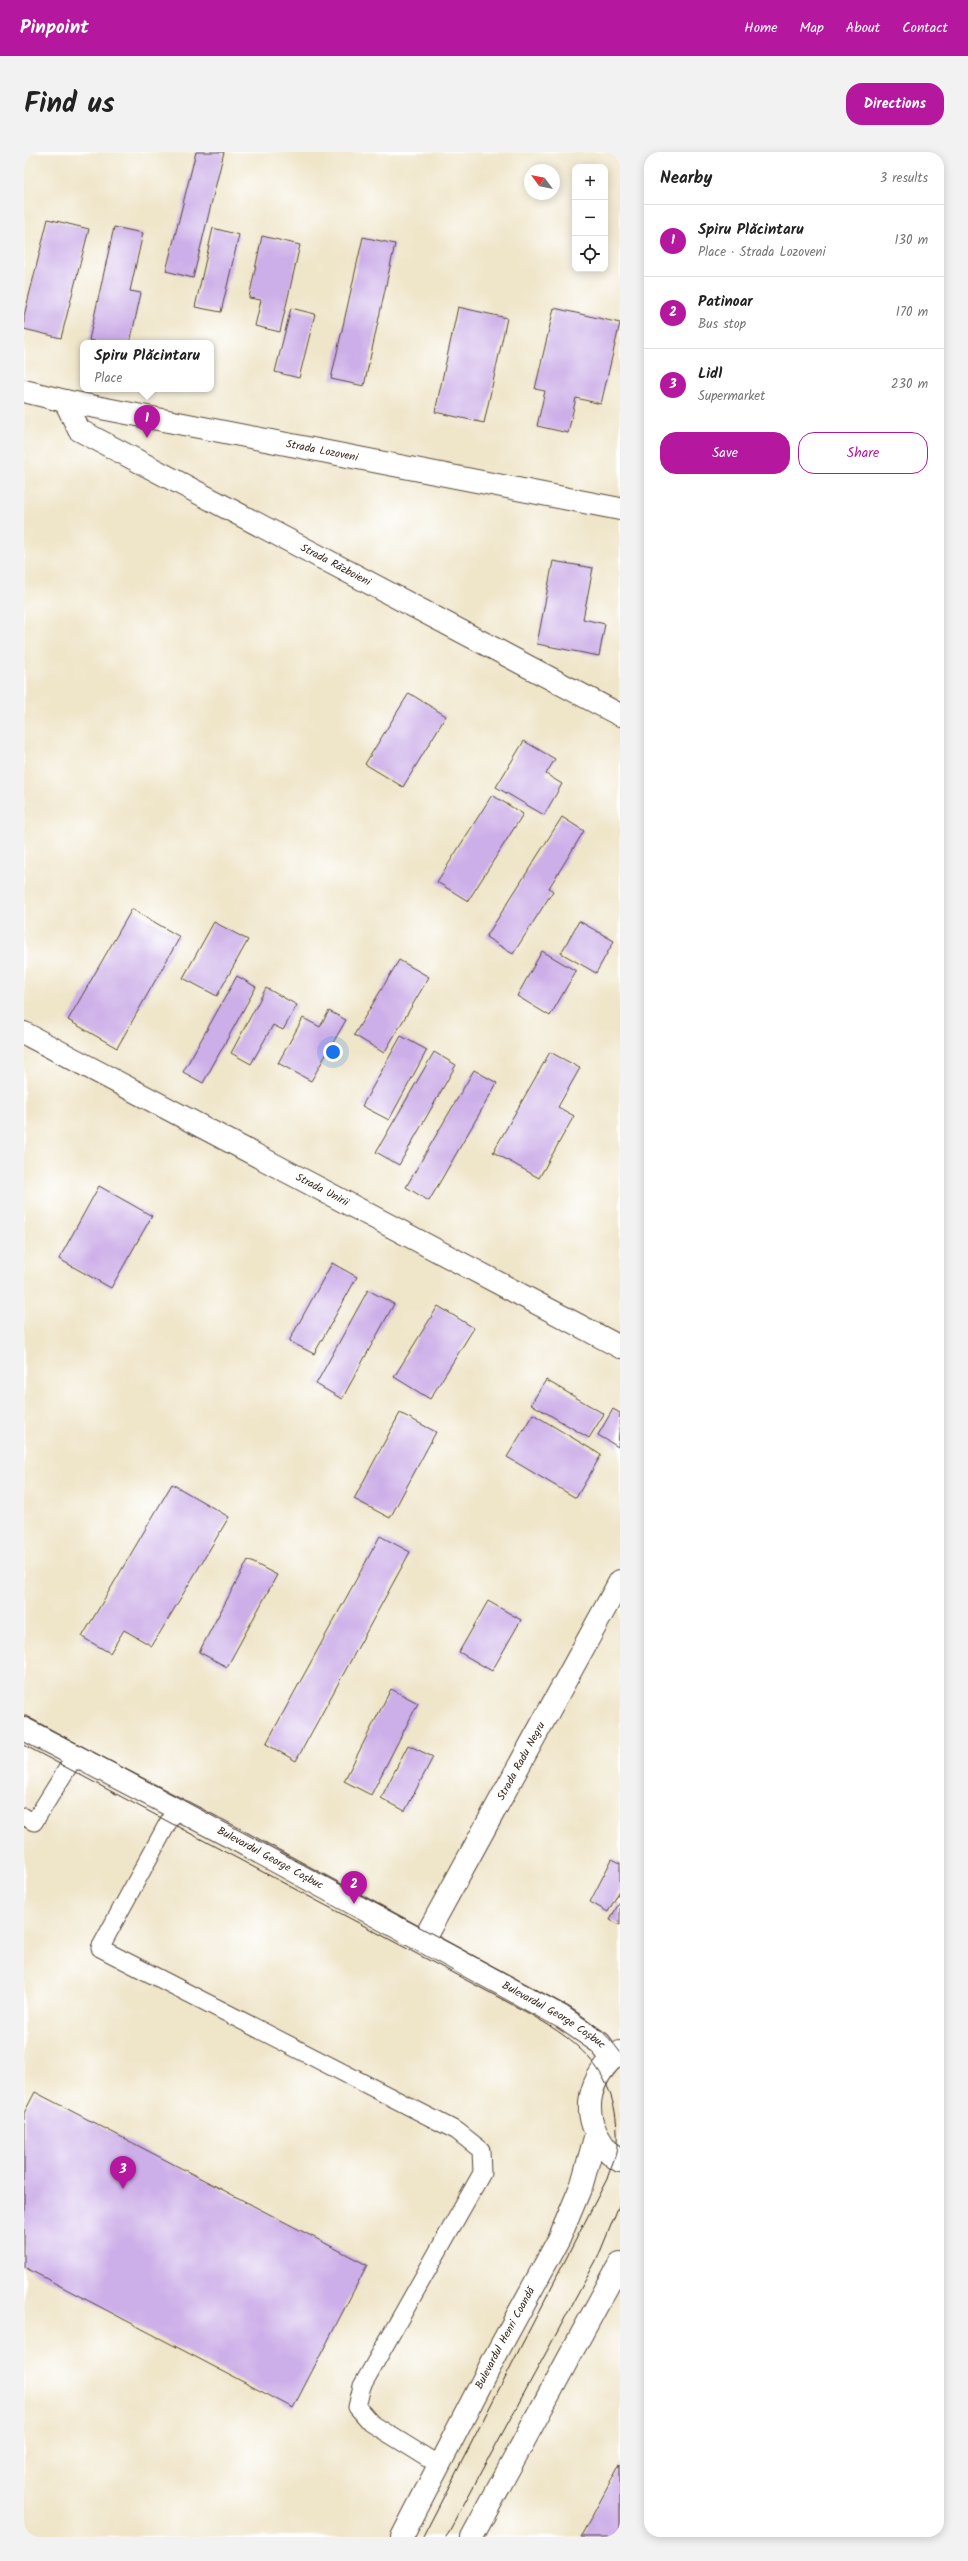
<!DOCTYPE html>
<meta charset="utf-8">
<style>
:root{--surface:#fff;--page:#f2f2f2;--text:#222;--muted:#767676;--line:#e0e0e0;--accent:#b5179e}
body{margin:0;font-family:Kalam,sans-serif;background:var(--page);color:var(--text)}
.controls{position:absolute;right:12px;top:12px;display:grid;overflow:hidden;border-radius:8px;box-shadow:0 2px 10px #0003}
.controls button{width:36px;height:36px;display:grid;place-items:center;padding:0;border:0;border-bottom:1px solid var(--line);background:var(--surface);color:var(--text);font:20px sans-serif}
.compass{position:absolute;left:500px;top:12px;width:36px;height:36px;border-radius:50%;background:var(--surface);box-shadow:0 2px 10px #0003;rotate:302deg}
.you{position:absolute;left:309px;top:900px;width:14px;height:14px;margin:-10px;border:3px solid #fff;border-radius:50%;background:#1a73e8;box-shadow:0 0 0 6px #1a73e833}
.badge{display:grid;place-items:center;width:26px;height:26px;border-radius:50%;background:var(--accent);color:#fff;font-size:13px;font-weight:700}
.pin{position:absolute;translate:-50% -33px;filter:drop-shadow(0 1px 2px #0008)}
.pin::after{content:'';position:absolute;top:21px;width:14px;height:12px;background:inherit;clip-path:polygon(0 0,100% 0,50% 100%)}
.popup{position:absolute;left:56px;top:188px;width:134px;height:52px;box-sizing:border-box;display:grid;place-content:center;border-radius:8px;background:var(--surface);filter:drop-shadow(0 1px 3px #0005);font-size:13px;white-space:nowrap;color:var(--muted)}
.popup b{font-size:15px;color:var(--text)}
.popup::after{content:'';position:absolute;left:50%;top:100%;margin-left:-8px;border:8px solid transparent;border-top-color:var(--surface)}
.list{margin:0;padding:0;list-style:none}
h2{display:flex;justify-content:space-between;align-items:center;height:52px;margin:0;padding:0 16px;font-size:17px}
h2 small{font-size:13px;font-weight:400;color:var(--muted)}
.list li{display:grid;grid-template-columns:26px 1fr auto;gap:12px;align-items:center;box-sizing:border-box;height:72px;padding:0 16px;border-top:1px solid var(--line)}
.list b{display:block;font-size:15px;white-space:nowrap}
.list p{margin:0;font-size:13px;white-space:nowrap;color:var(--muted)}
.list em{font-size:13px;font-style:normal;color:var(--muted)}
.actions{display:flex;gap:8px;padding:12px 16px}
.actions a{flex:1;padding:9px 0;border:1px solid var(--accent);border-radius:16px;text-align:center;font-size:14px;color:var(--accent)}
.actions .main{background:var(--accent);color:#fff}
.icon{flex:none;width:22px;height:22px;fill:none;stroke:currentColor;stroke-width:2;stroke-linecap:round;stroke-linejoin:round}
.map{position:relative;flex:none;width:596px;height:2385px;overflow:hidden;border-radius:16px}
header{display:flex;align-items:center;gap:24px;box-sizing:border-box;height:56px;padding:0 20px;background:var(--accent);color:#fff}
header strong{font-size:19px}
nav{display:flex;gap:22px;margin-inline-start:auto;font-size:14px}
.intro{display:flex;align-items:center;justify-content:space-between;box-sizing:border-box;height:96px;padding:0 24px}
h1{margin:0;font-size:28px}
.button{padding:10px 18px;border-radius:16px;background:var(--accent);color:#fff;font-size:14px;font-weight:700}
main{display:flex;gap:24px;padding:0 24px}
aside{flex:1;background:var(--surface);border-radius:16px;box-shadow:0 2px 10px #0003}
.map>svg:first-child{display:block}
.building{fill:#ccafe8}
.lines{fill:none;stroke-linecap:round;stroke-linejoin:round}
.lane-casing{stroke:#564638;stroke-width:19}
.street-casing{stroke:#564638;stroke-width:24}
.secondary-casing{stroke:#564638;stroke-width:24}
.primary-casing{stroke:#564638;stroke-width:24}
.lane{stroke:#fff;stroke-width:17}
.street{stroke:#fff;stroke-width:22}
.secondary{stroke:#fff;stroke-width:22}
.primary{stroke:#fff;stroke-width:22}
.tram{stroke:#3b2a1e;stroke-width:1}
.labels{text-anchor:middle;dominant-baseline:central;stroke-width:3;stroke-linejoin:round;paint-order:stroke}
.street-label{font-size:11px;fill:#3b2a1e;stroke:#fff}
</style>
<header>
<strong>Pinpoint</strong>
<nav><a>Home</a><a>Map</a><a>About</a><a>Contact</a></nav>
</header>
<div class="intro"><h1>Find us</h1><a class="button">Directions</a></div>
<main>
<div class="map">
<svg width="596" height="2385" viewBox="0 0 596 2385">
<rect width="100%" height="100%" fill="#fff"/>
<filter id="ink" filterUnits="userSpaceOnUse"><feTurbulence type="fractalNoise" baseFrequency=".025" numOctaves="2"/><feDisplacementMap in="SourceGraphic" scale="8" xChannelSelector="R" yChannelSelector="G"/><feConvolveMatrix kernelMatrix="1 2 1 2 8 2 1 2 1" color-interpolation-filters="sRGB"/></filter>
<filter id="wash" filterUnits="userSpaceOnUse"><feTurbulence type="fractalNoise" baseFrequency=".012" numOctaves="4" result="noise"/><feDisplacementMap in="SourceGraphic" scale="16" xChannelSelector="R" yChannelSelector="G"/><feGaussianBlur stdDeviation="0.9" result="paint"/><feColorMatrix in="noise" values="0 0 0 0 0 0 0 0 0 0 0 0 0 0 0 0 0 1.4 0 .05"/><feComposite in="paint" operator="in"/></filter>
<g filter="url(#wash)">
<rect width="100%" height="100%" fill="#efe5c9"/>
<g id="blocks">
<path class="building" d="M172,0H200L169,126L142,119Z
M24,67L65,77L37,186L0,177V164Z
M90,75L119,81L106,139L117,141L106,191H80L65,188Z
M189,76L215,83L197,160L171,155Z
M238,84L276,93L256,180L231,174L237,148L225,146Z
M339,85L371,92L340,234L307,227Z
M434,155L483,166L460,271L411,260Z
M267,156L291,162L275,226L251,220Z
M530,156L596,171L577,252L552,246L544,281L513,274L521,239L511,237Z
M529,409L569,416L559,467L581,472L575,504L513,492Z
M385,541L422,564L379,635L341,612Z
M500,589L531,607L522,622L538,632L520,663L472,635Z
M468,643L499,662L444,749L413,730Z
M538,665L560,679L525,736L529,739L489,802L462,785Z
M108,757L156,785L93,896L44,868Z
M555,769L590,789L572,821L537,801Z
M190,770L224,788L193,844L159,826Z
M518,799L552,819L526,864L493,844Z
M375,808L405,825L360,901L330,883Z
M213,824L232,835L179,931L159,920Z
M242,836L273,853L259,878L249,873L227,912L207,901Z
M305,859L322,868L287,929L254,911L279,866L296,875Z
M377,884L403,898L365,968L338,954Z
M410,900L432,913L375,1013L352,1000Z
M526,900L556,916L534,955L550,964L515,1026L469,1000Z
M450,918L473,931L405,1049L382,1035Z
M75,1034L128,1064L87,1136L35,1107Z
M308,1111L333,1125L290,1202L265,1189Z
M344,1138L370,1152L318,1247L292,1232Z
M414,1154L450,1176L406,1247L370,1225Z
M522,1228L580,1262L565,1286L507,1252Z
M589,1257L596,1261L594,1295L574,1283Z
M376,1261L412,1280L366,1366L330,1347Z
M509,1262L577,1303L552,1346L483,1305Z
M148,1332L205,1365L128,1494L100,1478L86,1501L58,1485Z
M356,1384L386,1400L272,1609L242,1592Z
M224,1408L253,1423L203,1515L175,1500Z
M464,1449L497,1468L468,1519L435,1500Z
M367,1537L394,1551L347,1643L320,1629Z
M384,1593L409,1605L381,1659L357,1646Z
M588,1707L596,1711V1738L584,1760L566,1750Z
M596,1749V1773L586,1768Z
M11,1940L343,2113L269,2256L0,2115V1961Z
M596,2312V2385H557Z"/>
</g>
</g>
<g filter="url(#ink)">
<use href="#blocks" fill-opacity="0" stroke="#564638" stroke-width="1"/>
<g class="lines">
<defs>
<path id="lane" d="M152,1656L76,1796L433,1979L457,1998L458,2021L338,2234L333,2255L347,2271L415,2313
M0,1665L10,1670L51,1604"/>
<g id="street">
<path id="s1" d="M0,239L41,249L596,357"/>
<path id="s2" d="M41,249L55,278L596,563"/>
<path id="s3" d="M0,881L596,1195"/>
</g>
<g id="secondary">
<path id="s4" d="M399,1789L596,1429"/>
<path id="s5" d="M378,2385L475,2197L535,2087L558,2032L572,1982"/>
<path d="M448,2385L596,2111"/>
</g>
<g id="primary">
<path id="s6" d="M0,1577L209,1686L538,1865L576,1891L588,1907"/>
<path d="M596,1900C566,1924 555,1959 579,1992C584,1999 588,2005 596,2009"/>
</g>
</defs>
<use href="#lane" class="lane-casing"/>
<use href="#street" class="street-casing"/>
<use href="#secondary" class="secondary-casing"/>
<use href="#primary" class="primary-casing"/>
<use href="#lane" class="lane"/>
<use href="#street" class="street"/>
<use href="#secondary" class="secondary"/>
<use href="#primary" class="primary"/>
<path class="tram" d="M0,1563L545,1855C565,1868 582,1880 596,1900
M0,1593L504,1861C561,1893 596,1924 593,1995C592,2005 586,2017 583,2027L399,2385
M422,2385L574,2105L596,2051"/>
</g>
</g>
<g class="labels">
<g class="street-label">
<text stroke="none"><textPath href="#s1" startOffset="304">Strada Lozoveni</textPath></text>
<text stroke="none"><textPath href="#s2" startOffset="322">Strada Războieni</textPath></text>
<text stroke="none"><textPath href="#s3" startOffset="337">Strada Unirii</textPath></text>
<text stroke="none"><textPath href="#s4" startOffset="205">Strada Radu Negru</textPath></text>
<text stroke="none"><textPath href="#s6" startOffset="278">Bulevardul George Coșbuc</textPath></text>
<text stroke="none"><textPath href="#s6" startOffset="602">Bulevardul George Coșbuc</textPath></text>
<text stroke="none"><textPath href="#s5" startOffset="224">Bulevardul Henri Coandă</textPath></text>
</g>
</g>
</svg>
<div class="controls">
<button>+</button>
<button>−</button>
<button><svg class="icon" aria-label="locate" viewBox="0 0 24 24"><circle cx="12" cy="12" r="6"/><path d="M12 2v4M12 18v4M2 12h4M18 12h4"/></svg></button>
</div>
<svg class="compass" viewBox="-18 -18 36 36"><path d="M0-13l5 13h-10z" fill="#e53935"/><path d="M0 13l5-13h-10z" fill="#767676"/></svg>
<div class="you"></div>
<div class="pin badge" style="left:123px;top:286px">1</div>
<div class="popup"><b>Spiru Plăcintaru</b>Place</div>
<div class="pin badge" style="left:330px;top:1752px">2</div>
<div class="pin badge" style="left:99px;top:2037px">3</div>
</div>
<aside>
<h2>Nearby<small>3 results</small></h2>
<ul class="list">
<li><span class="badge">1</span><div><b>Spiru Plăcintaru</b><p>Place · Strada Lozoveni</p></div><em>130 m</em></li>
<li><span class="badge">2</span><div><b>Patinoar</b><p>Bus stop</p></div><em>170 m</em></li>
<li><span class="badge">3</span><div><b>Lidl</b><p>Supermarket</p></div><em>230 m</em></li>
</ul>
<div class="actions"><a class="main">Save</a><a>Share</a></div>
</aside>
</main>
